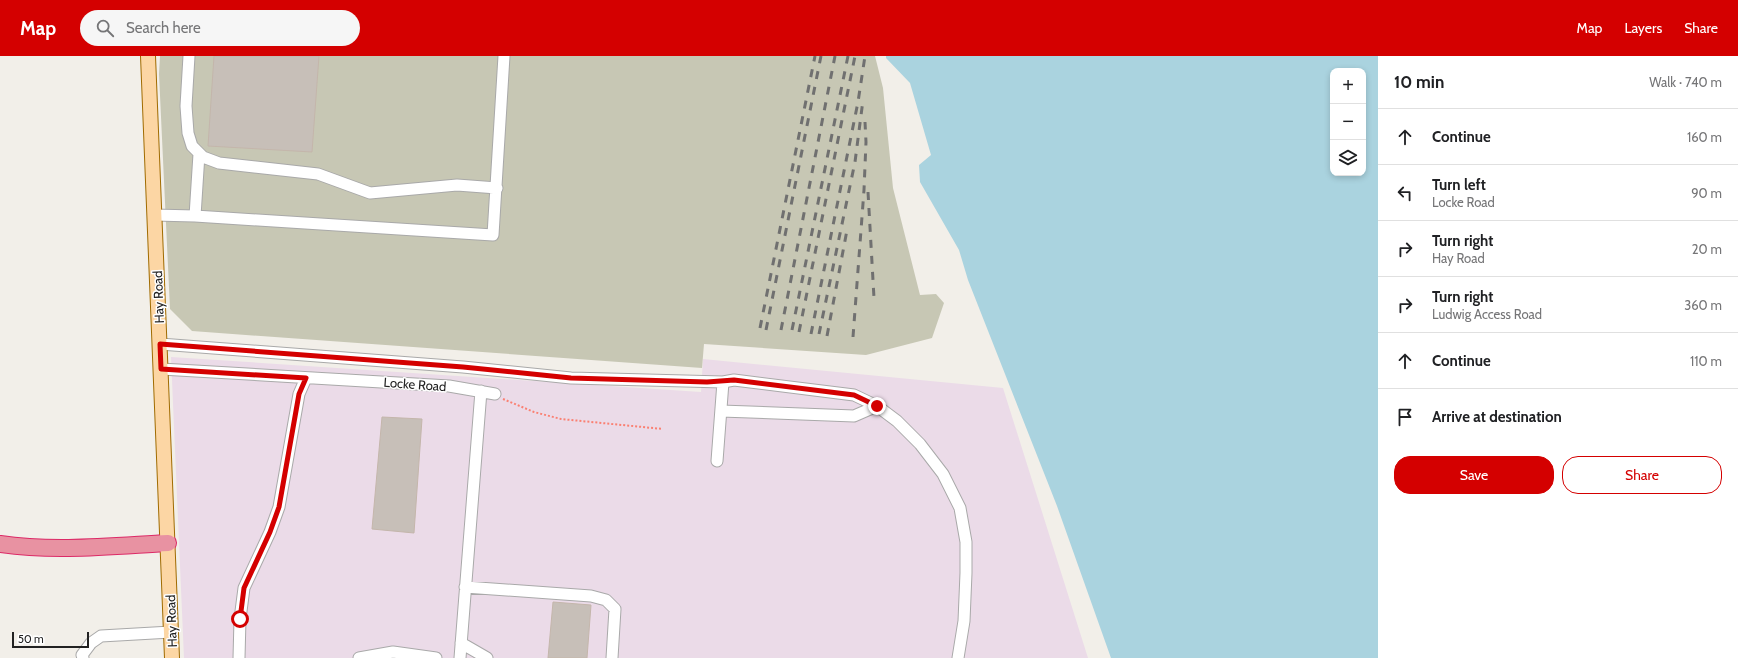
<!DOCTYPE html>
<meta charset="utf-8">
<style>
:root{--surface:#fff;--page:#f6f6f6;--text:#202124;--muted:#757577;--line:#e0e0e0;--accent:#d40000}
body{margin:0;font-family:Cabin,sans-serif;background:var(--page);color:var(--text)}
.controls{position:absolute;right:12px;top:12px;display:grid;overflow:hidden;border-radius:8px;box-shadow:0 2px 6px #0003}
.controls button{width:36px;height:36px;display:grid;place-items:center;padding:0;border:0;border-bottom:1px solid var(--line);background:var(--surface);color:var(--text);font:20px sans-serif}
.scale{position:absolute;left:12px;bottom:10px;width:77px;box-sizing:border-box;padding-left:4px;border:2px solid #222;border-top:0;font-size:11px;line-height:14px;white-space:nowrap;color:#222;-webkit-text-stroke:3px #fff;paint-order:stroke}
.stop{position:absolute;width:12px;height:12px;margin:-9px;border:3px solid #d40000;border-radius:50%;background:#fff}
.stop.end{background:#d40000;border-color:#fff;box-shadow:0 1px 4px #0008}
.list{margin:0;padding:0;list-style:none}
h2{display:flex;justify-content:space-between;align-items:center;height:52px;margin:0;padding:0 16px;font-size:17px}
h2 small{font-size:13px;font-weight:400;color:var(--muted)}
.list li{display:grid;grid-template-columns:26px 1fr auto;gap:12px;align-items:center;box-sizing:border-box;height:56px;padding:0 16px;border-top:1px solid var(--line)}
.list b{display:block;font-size:15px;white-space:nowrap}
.list p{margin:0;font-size:13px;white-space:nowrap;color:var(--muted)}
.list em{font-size:13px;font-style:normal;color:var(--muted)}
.actions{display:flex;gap:8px;padding:12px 16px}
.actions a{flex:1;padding:9px 0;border:1px solid var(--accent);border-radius:16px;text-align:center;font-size:14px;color:var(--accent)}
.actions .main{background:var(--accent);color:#fff}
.icon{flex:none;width:22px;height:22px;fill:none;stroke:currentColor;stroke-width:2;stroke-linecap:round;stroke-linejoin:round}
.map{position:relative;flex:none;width:1378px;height:602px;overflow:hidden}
header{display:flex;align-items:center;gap:24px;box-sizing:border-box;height:56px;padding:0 20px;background:var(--accent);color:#fff}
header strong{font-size:19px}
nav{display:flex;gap:22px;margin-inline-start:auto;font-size:14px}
.search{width:280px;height:36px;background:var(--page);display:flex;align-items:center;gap:10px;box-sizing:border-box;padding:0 14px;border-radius:22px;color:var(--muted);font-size:15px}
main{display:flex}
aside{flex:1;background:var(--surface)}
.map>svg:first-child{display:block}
.industrial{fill:#ebdbe8}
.construction{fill:#c7c7b4}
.water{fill:#aad3df;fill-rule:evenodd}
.building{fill:#c7bfb8;stroke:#c4b6ab}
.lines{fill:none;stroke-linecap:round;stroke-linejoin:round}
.minor-casing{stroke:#a9a9a9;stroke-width:13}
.major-casing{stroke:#a06b00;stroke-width:16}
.highway-casing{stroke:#dc2a67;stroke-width:18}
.path{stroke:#fa8072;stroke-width:2;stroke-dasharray:2 2;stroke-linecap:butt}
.minor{stroke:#fff;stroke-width:11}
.major{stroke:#fcd6a4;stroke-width:14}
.highway{stroke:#e892a2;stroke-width:16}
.rail{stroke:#707070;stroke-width:3;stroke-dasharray:8 8;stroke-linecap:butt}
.route{stroke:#d40000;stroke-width:5}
.labels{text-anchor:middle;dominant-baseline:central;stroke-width:3;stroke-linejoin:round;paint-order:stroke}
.street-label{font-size:13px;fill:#222;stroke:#fff}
</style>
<header>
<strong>Map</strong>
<div class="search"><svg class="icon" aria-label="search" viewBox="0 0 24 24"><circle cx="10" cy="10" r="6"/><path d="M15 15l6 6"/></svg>Search here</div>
<nav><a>Map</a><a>Layers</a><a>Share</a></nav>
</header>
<main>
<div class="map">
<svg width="1378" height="602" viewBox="0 0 1378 602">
<rect width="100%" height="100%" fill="#f2efe9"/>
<path class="industrial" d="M171,301L701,336L703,303L1003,332L1088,602H184Z"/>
<path class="construction" d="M160,0H875L883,32L893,132L920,239L936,238L944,247L932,282L866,299L704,288L702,312L192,275L170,253L159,18Z"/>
<path class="water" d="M886,0H1378V602H1111L1057,450L968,224L959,194L920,126L919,109L931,99L910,27L886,2ZM1333,15H1363V117H1333Z"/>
<path class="building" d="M214,0H319L312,96L208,90Z
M382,361L422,363L414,477L372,473Z
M553,546L591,549L587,602H548Z"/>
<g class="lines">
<defs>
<path id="minor" d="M189,0L186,50L188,77L192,90L203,101L219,107L318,118L370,137L457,129L497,132
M154,159L195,160L493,179L504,0
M195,160L199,98
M160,288L463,311L571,322L723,326L717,405
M161,313L449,330L495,338
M723,326L734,324L854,339L877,350L897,365L920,388L943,418L960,452L966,486V517L964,565L958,602
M721,355L854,360L877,350
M465,531L591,540L606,544L615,553L612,602
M461,587L487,602
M83,602L82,599L91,587L101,580L171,576
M239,602L240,563L244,532L270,476L279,451L299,338L306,322
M359,602L393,596L436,602
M460,602L481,335"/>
<path id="major" d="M148,0L172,602"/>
<path id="highway" d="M0,488C55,496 112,490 168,487"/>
</defs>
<use href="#minor" class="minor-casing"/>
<use href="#major" class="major-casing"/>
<use href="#highway" class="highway-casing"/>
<path class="path" d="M503,343L534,356L561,363L663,373"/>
<use href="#minor" class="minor"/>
<use href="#major" class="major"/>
<use href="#highway" class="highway"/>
<path class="rail" d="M868,136L874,242
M760,272L815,0
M766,274L821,0
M781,274L835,0
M792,274L848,0
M799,276L855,0
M811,278L858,46L865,0
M819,278L855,106L863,44
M827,280L847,174
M853,281L864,134L866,86L865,66"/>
</g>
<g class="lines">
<path class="route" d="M240,563L244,532L270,476L279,451L299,338L306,322L161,313L160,288L463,311L571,322L707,326L734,324L854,339L877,350"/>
</g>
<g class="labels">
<g class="street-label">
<text transform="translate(158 241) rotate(-92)">Hay Road</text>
<text transform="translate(415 328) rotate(4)">Locke Road</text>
<text transform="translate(171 565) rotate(-92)">Hay Road</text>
</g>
</g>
</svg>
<div class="controls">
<button>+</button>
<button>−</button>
<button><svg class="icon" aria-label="layers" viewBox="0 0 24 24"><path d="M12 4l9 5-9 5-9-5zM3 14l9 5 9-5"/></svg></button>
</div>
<div class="scale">50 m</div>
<div class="stop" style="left:240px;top:563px"></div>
<div class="stop end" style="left:877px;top:350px"></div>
</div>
<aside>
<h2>10 min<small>Walk · 740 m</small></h2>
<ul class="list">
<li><svg class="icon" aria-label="ahead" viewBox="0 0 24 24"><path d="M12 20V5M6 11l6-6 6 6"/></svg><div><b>Continue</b></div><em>160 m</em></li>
<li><svg class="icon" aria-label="left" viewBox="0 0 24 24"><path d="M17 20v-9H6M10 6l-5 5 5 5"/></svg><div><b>Turn left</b><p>Locke Road</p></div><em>90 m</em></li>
<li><svg class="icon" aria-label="right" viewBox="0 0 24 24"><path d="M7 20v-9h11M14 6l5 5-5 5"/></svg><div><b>Turn right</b><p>Hay Road</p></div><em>20 m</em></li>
<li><svg class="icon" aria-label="right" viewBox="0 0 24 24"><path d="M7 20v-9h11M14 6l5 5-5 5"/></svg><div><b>Turn right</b><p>Ludwig Access Road</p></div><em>360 m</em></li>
<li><svg class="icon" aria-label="ahead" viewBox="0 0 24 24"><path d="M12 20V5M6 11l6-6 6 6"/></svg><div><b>Continue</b></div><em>110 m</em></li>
<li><svg class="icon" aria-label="arrive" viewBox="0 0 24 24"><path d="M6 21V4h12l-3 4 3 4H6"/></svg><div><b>Arrive at destination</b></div></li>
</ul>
<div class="actions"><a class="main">Save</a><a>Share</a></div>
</aside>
</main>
